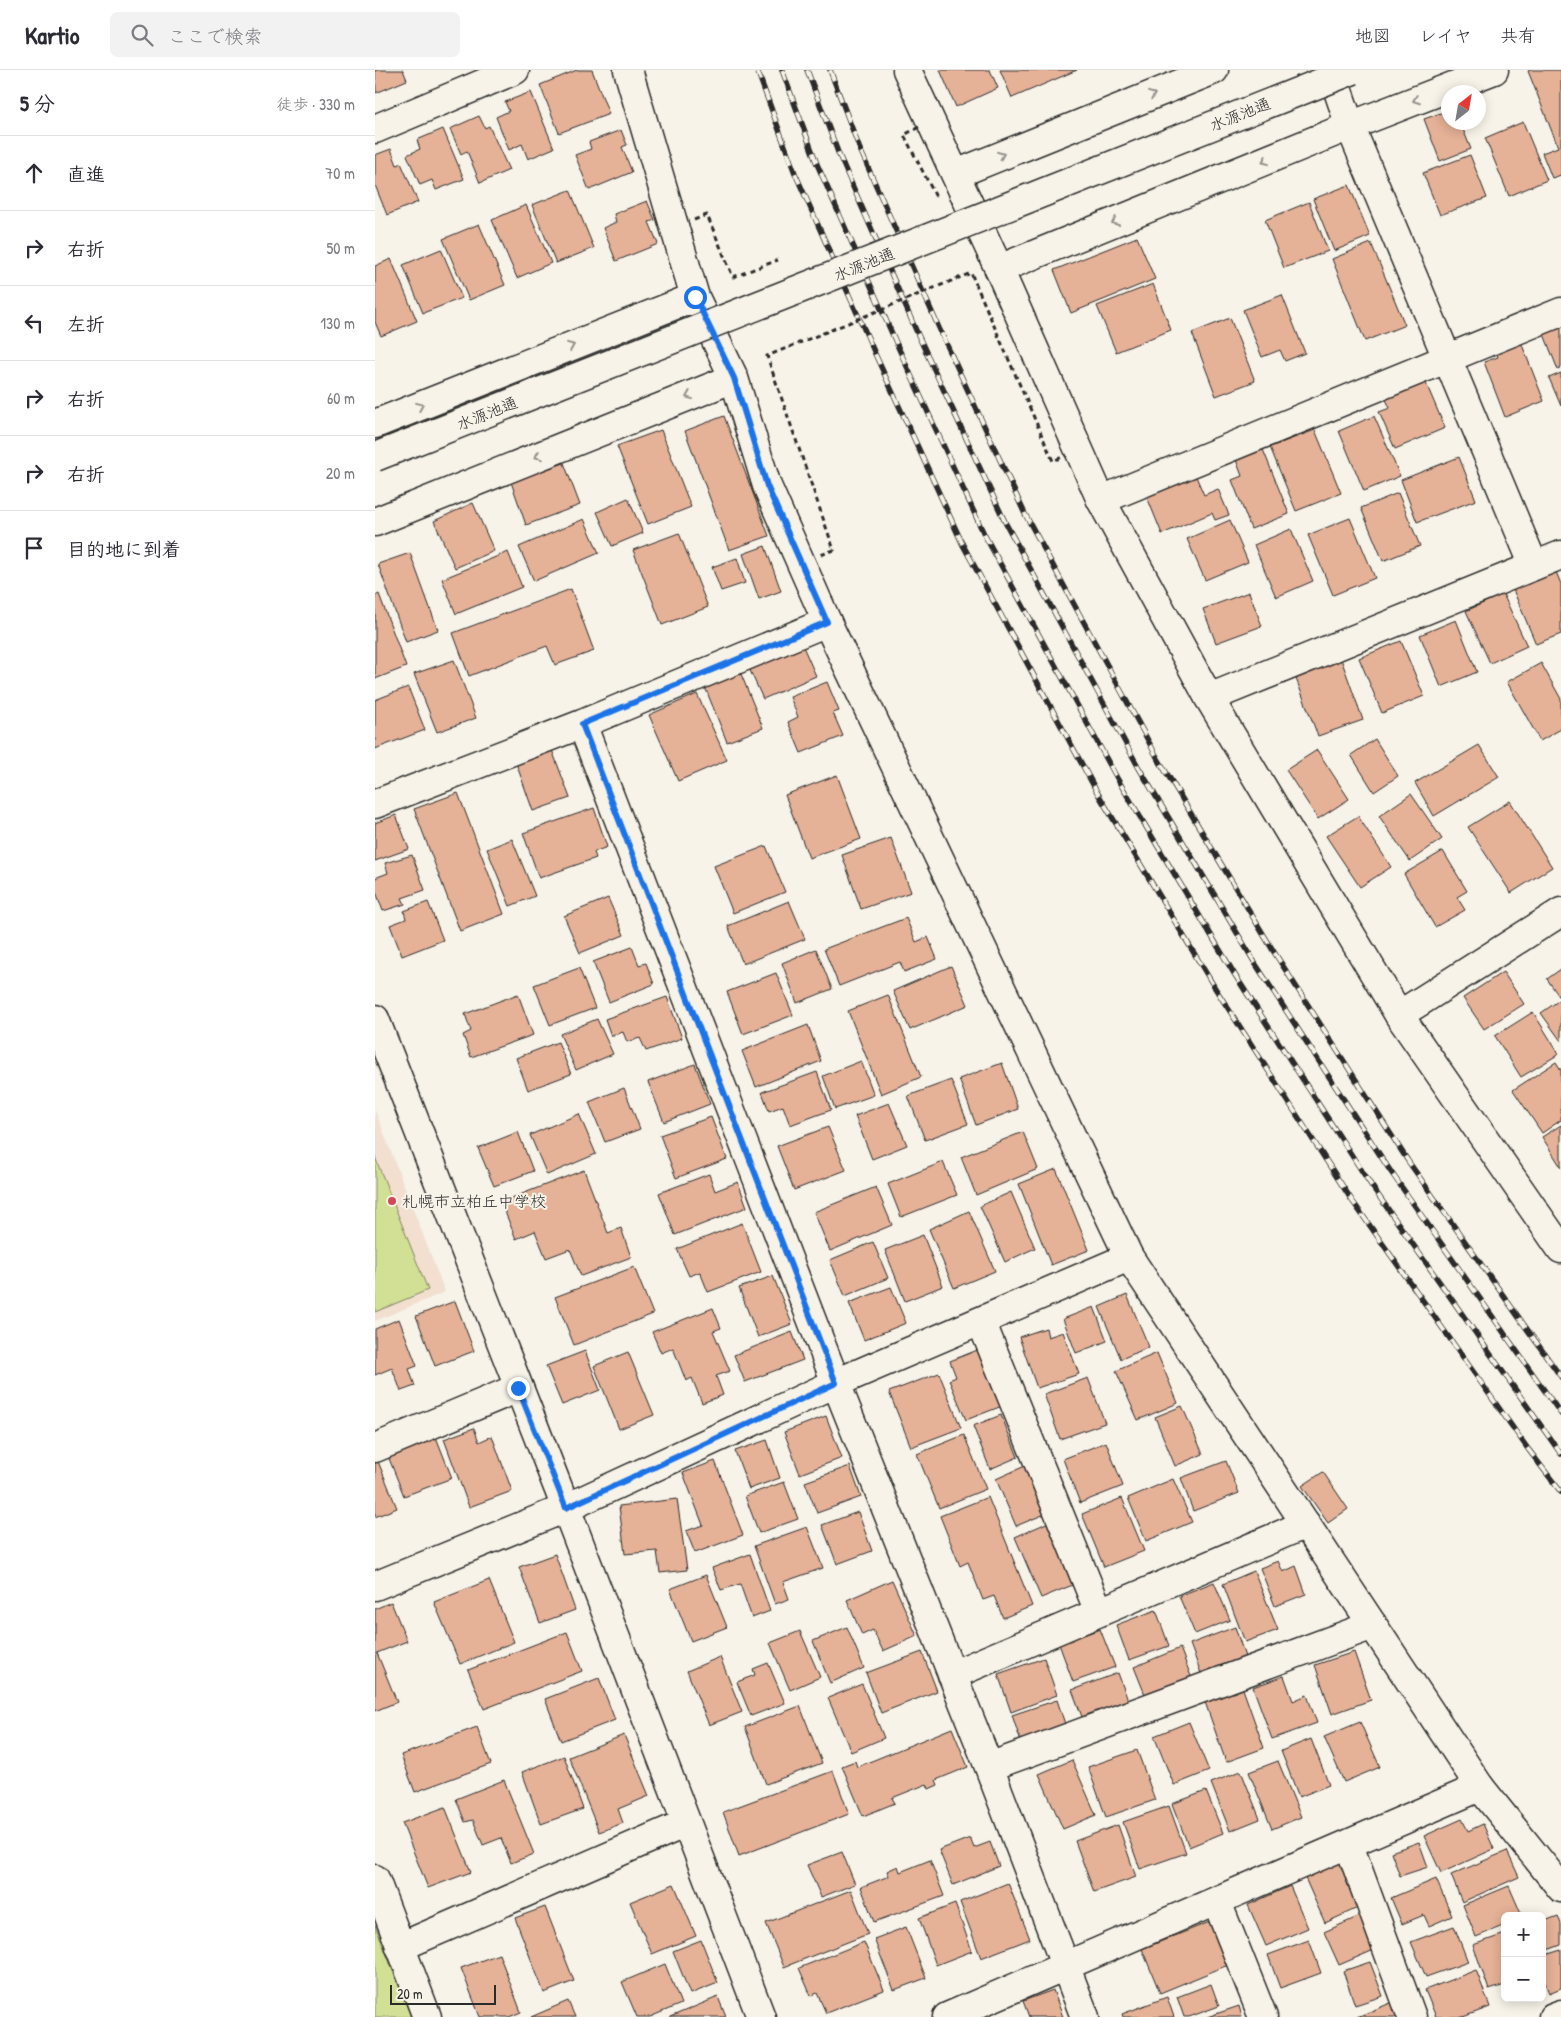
<!DOCTYPE html>
<html lang="ja">
<meta charset="utf-8">
<style>
:root{--surface:#fff;--page:#f2f2f3;--text:#2b2b33;--muted:#7c7c81;--line:#e1e1e2}
body{margin:0;font-family:"Patrick Hand","Klee One",sans-serif;background:var(--page);color:var(--text)}
.controls{position:absolute;right:15px;bottom:15px;display:grid;overflow:hidden;border-radius:8px;box-shadow:0 2px 12px #0003}
.controls button{width:45px;height:45px;display:grid;place-items:center;padding:0;border:0;border-bottom:1px solid var(--line);background:var(--surface);color:var(--text);font:25px sans-serif}
.compass{position:absolute;left:1066px;top:15px;width:45px;height:45px;border-radius:50%;background:var(--surface);box-shadow:0 2px 12px #0003;rotate:31deg}
.scale{position:absolute;left:15px;bottom:12px;width:106px;box-sizing:border-box;padding-left:5px;border:2px solid #2b2b2b;border-top:0;font-size:14px;line-height:18px;white-space:nowrap;color:#2b2b2b;-webkit-text-stroke:4px #f7f3e8;paint-order:stroke}
.stop{position:absolute;width:15px;height:15px;margin:-11px;border:4px solid #1a73e8;border-radius:50%;background:#fff}
.stop.end{background:#1a73e8;border-color:#fff;box-shadow:0 1px 5px #0008}
.list{margin:0;padding:0;list-style:none}
h2{display:flex;justify-content:space-between;align-items:center;height:65px;margin:0;padding:0 20px;font-size:21px}
h2 small{font-size:16px;font-weight:400;color:var(--muted)}
.list li{display:grid;grid-template-columns:32px 1fr auto;gap:15px;align-items:center;box-sizing:border-box;height:75px;padding:0 20px;border-top:1px solid var(--line)}
.list b{display:block;font-size:19px;white-space:nowrap}
.list em{font-size:16px;font-style:normal;color:var(--muted)}
.icon{flex:none;width:28px;height:28px;fill:none;stroke:currentColor;stroke-width:2;stroke-linecap:round;stroke-linejoin:round}
.map{position:relative;flex:none;width:1186px;height:1947px;overflow:hidden}
header{display:flex;align-items:center;gap:30px;box-sizing:border-box;height:70px;padding:0 25px;background:var(--surface);border-bottom:1px solid var(--line)}
header strong{font-size:24px}
nav{display:flex;gap:28px;margin-inline-start:auto;font-size:18px}
.search{width:350px;height:45px;background:var(--page);display:flex;align-items:center;gap:12px;box-sizing:border-box;padding:0 18px;border-radius:8px;color:var(--muted);font-size:19px}
main{display:flex}
aside{flex:1;background:var(--surface)}
.map>svg:first-child{display:block}
.built{fill:#f2dfd0}
.green{fill:#d1e094;stroke:#7e8660}
.building{fill:#e5b197;stroke:#2b2b2b}
.lines{fill:none;stroke-linecap:round;stroke-linejoin:round}
.street-casing{stroke:#2b2b2b;stroke-width:31}
.secondary-casing{stroke:#2b2b2b;stroke-width:31}
.street{stroke:#f7f3e8;stroke-width:28}
.secondary{stroke:#f7f3e8;stroke-width:28}
.rail-casing{stroke:#2b2b2b;stroke-width:5.5}
.rail{stroke:#f7f3e8;stroke-width:4;stroke-dasharray:11;stroke-linecap:butt}
.secondary-bridge-casing{stroke:#2b2b2b;stroke-width:31;stroke-linecap:butt}
.path-bridge{stroke:#2b2b2b;stroke-width:3;stroke-dasharray:5 4;stroke-linecap:butt}
.secondary-bridge{stroke:#f7f3e8;stroke-width:28}
.oneway{stroke:#918f8a}
.route{stroke:#1a73e8;stroke-width:6}
.poi-dot{fill:#d1495b;stroke:#f7f3e8;stroke-width:2}
.labels{text-anchor:middle;dominant-baseline:central;stroke-width:4;stroke-linejoin:round;paint-order:stroke}
.street-label{font-size:16px;fill:#2b2b2b;stroke:#f7f3e8}
.poi-label{font-size:16px;fill:#2b2b2b;stroke:#f7f3e8;text-anchor:start}
</style>
<header>
<strong>Kartio</strong>
<div class="search"><svg class="icon" aria-label="search" viewBox="0 0 24 24"><circle cx="10" cy="10" r="6"/><path d="M15 15l6 6"/></svg>ここで検索</div>
<nav><a>地図</a><a>レイヤ</a><a>共有</a></nav>
</header>
<main>
<aside>
<h2>5 分<small>徒歩 · 330 m</small></h2>
<ul class="list">
<li><svg class="icon" aria-label="ahead" viewBox="0 0 24 24"><path d="M12 20V5M6 11l6-6 6 6"/></svg><div><b>直進</b></div><em>70 m</em></li>
<li><svg class="icon" aria-label="right" viewBox="0 0 24 24"><path d="M7 20v-9h11M14 6l5 5-5 5"/></svg><div><b>右折</b></div><em>50 m</em></li>
<li><svg class="icon" aria-label="left" viewBox="0 0 24 24"><path d="M17 20v-9H6M10 6l-5 5 5 5"/></svg><div><b>左折</b></div><em>130 m</em></li>
<li><svg class="icon" aria-label="right" viewBox="0 0 24 24"><path d="M7 20v-9h11M14 6l5 5-5 5"/></svg><div><b>右折</b></div><em>60 m</em></li>
<li><svg class="icon" aria-label="right" viewBox="0 0 24 24"><path d="M7 20v-9h11M14 6l5 5-5 5"/></svg><div><b>右折</b></div><em>20 m</em></li>
<li><svg class="icon" aria-label="arrive" viewBox="0 0 24 24"><path d="M6 21V4h12l-3 4 3 4H6"/></svg><div><b>目的地に到着</b></div></li>
</ul>
</aside>
<div class="map">
<svg width="1186" height="1947" viewBox="0 0 1186 1947">
<rect width="100%" height="100%" fill="#f7f3e8"/>
<filter id="ink" filterUnits="userSpaceOnUse"><feTurbulence type="fractalNoise" baseFrequency=".02" numOctaves="2"/><feDisplacementMap in="SourceGraphic" scale="10" xChannelSelector="R" yChannelSelector="G"/><feConvolveMatrix kernelMatrix="1 2 1 2 8 2 1 2 1" color-interpolation-filters="sRGB"/></filter>
<g filter="url(#ink)">
<path class="built" d="M0,1040L70,1222L0,1251Z"/>
<path class="green" d="M0,1087L53,1220L0,1242Z
M0,1855L36,1947H0Z"/>
<path class="building" d="M0,0H28L32,10L1,23Z
M202,0H217L234,44L184,63L165,15Z
M565,0H615L623,18L581,37Z
M625,0H702L637,28Z
M1155,0H1186V105L1177,108L1167,83L1183,77L1153,1Z
M156,22L179,78L153,89L147,74L134,80L121,47L134,41L130,32Z
M1074,40V52H1085L1096,79L1065,91L1049,49Z
M104,46L110,58L114,56L134,100L105,113L92,81L86,84L75,59Z
M1148,52L1172,110L1134,126L1110,68Z
M68,59L89,109L61,120L57,110L45,115L32,85L45,79L42,70Z
M246,60L252,75L247,77L257,102L214,120L200,85L216,79L214,72Z
M16,79L22,95L26,93L43,132L12,145L0,115V85Z
M1095,85L1112,128L1065,145L1048,103Z
M974,115L995,166L959,181L938,129Z
M195,120L219,178L181,193L157,135Z
M272,131L280,150L274,152L283,174L241,191L228,158L241,152L239,144Z
M934,132L953,181L909,198L890,150Z
M151,135L176,193L142,208L117,150Z
M104,154L130,215L94,230L68,169Z
M762,167L780,209L696,243L679,200Z
M996,173L1030,255L990,271L957,189Z
M66,179L87,228L48,243L28,195Z
M16,189L42,251L6,266L0,252V196Z
M778,214L796,260L741,282L722,236Z
M907,225L930,283L910,291L905,280L887,287L868,240Z
M1186,245V298L1183,300L1165,254Z
M855,248L880,311L841,326L817,263Z
M1144,267L1169,331L1130,347L1109,292L1123,287L1119,276Z
M1186,303V336L1174,308Z
M1048,306L1070,358L1020,379L1004,342L1015,338L1008,323Z
M349,346L394,466L354,480L310,361Z
M999,346L1025,406L989,421L964,361Z
M286,360L316,437L273,454L242,376Z
M940,360L966,423L921,441L895,377Z
M887,377L914,444L876,459L857,410L867,406L860,387Z
M1084,387L1101,430L1042,452L1026,410Z
M189,393L205,435L151,455L136,412Z
M819,402L829,425L843,419L854,445L840,450L837,443L787,464L770,422Z
M1023,423L1045,476L1008,491L986,438Z
M253,428L268,463L237,476L222,442Z
M98,433L119,481L80,498L59,451Z
M975,448L1000,508L958,525L933,465Z
M209,449L224,483L159,511L144,477Z
M855,450L873,492L830,510L812,469Z
M916,459L938,511L901,527L879,475Z
M304,463L333,537L287,555L258,480Z
M390,476L406,521L384,529L368,484Z
M133,482L147,517L81,544L67,509Z
M35,483L63,560L31,572L3,494Z
M362,488L370,513L346,521L337,497Z
M1179,497L1186,514V564L1161,574L1136,515Z
M196,519L219,581L180,595L172,576L94,606L78,563Z
M874,522L887,556L841,573L828,539Z
M4,524L31,597L0,609V526Z
M1128,524L1152,576L1115,593L1091,541Z
M1081,550L1102,602L1066,617L1045,565Z
M1026,571L1049,626L1007,643L984,588Z
M426,572L441,606L388,629L373,596Z
M966,589L988,650L943,666L920,606Z
M79,590L101,648L62,662L39,604Z
M1166,593L1186,629V659L1165,671L1132,612Z
M366,604L388,658L352,672L330,617Z
M452,612L464,641L458,643L468,666L426,683L413,652L423,647L415,627Z
M33,617L50,660L0,679V630Z
M322,624L352,690L303,711L274,645Z
M1000,669L1023,706L999,722L976,685Z
M1104,675L1124,707L1059,746L1040,713Z
M177,680L195,728L158,741L141,693Z
M942,680L974,729L943,749L911,700Z
M462,705L486,769L434,788L410,725Z
M83,723L129,844L85,861L39,739Z
M1036,724L1067,769L1035,791L1004,746Z
M1135,731L1177,797L1136,823L1093,757Z
M219,738L232,777L219,782L221,788L164,808L148,763Z
M21,745L34,779L0,791V753Z
M983,746L1016,797L985,817L951,766Z
M516,768L536,822L486,839L467,785Z
M137,769L160,826L135,836L112,779Z
M391,776L410,822L358,843L339,796Z
M1068,781L1092,821L1082,827L1090,840L1060,857L1029,804Z
M37,785L50,820L27,828L30,834L8,841L0,819V808L13,803L10,793Z
M233,828L249,865L205,883L189,846Z
M414,831L430,869L368,894L353,856Z
M53,832L68,870L27,886L15,855L31,849L29,841Z
M531,848L541,872L553,867L562,889L529,902L525,892L464,916L449,879Z
M257,877L264,895L271,893L279,914L234,932L218,892Z
M441,879L457,919L422,933L407,893Z
M576,896L593,935L535,960L518,921Z
M204,898L220,938L175,955L159,915Z
M1186,899V971L1166,943L1186,929L1172,909Z
M1128,902L1149,934L1109,959L1088,928Z
M401,903L418,945L368,964L352,922Z
M143,924L158,965L96,987L88,965L96,961L90,944Z
M513,925L546,1007L506,1024L473,941Z
M292,927L307,968L271,981L265,968L252,972L248,962L236,966L230,949Z
M1158,942L1184,984L1146,1007L1120,966Z
M222,949L238,984L201,1000L185,964Z
M433,955L446,991L381,1017L367,981Z
M183,972L196,1004L153,1020L141,988Z
M486,991L499,1025L460,1039L448,1006Z
M1181,992L1186,1000V1050L1167,1063L1138,1020Z
M627,993L643,1039L601,1055L584,1009Z
M320,994L335,1034L289,1052L273,1012Z
M442,1002L456,1040L415,1055L408,1036L394,1041L387,1022Z
M576,1010L593,1054L550,1070L533,1026Z
M249,1018L265,1059L230,1072L214,1032Z
M514,1033L532,1075L497,1089L480,1046Z
M204,1044L221,1084L172,1105L155,1065Z
M336,1047L352,1089L301,1108L285,1065Z
M1186,1055V1097L1167,1067Z
M453,1057L471,1100L419,1120L402,1076Z
M143,1062L158,1101L119,1116L103,1078Z
M648,1062L663,1099L601,1125L586,1087Z
M568,1092L582,1125L526,1147L513,1114Z
M681,1099L714,1180L676,1195L644,1114Z
M209,1100L233,1163L246,1158L256,1187L206,1206L195,1179L171,1188L160,1161L141,1169L126,1132Z
M334,1104L340,1121L363,1112L372,1137L300,1165L284,1123Z
M501,1117L517,1155L455,1181L439,1142Z
M636,1122L660,1178L630,1192L605,1136Z
M594,1141L620,1201L579,1218L554,1159Z
M367,1153L386,1202L333,1222L325,1202L314,1206L302,1179Z
M548,1165L568,1216L530,1231L510,1180Z
M498,1172L513,1208L470,1226L455,1190Z
M259,1197L278,1244L199,1275L180,1227Z
M398,1206L417,1254L383,1267L364,1218Z
M516,1217L531,1253L489,1270L474,1233Z
M752,1225L774,1277L746,1289L724,1237Z
M80,1231L99,1281L60,1296L41,1246Z
M719,1237L732,1271L701,1283L688,1249Z
M338,1238L346,1258L338,1261L355,1301L341,1306L348,1325L327,1333L317,1308L311,1311L298,1278L286,1283L277,1262Z
M24,1249L42,1296L34,1299L40,1316L26,1321L17,1298L0,1305V1259Z
M671,1258L673,1267L688,1262L704,1304L662,1318L644,1267Z
M417,1262L428,1290L370,1312L359,1285Z
M605,1279L627,1336L591,1350L574,1310L581,1307L575,1291Z
M210,1281L225,1320L187,1335L171,1296Z
M253,1282L279,1345L244,1359L219,1296Z
M782,1283L803,1333L763,1350L741,1301Z
M564,1303L586,1358L536,1377L514,1322Z
M713,1308L730,1353L685,1369L669,1324Z
M807,1336L828,1384L800,1396L780,1347Z
M626,1345L643,1387L615,1399L598,1356Z
M451,1346L467,1388L425,1404L409,1362Z
M99,1358L104,1372L117,1366L137,1421L94,1437L69,1369Z
M589,1365L611,1419L564,1438L542,1384Z
M61,1367L77,1408L29,1426L13,1386Z
M392,1370L405,1408L374,1419L360,1381Z
M731,1372L748,1416L705,1433L688,1389Z
M2,1389L22,1438L0,1447V1390Z
M340,1391L368,1465L320,1483L311,1461L328,1455L308,1403Z
M851,1391L864,1423L818,1441L806,1408Z
M475,1396L486,1427L442,1443L430,1412Z
M650,1396L670,1444L641,1456L621,1409Z
M948,1402L973,1439L953,1453L927,1416Z
M798,1409L817,1452L771,1471L753,1428Z
M409,1412L423,1449L384,1463L370,1426Z
M613,1427L657,1536L628,1548L619,1526L608,1530L593,1492L585,1496L565,1446Z
M747,1428L769,1481L729,1497L707,1444Z
M302,1429L312,1500L285,1503L282,1481L250,1484L244,1436Z
M483,1442L497,1481L462,1494L447,1455Z
M674,1452L700,1514L666,1528L640,1467Z
M432,1457L448,1498L408,1512L414,1529L400,1534L379,1476Z
M180,1484L200,1540L165,1553L144,1497Z
M375,1484L395,1541L377,1548L365,1514L346,1520L337,1498Z
M903,1491L908,1502L921,1496L931,1524L900,1536L885,1498Z
M879,1501L903,1560L870,1572L848,1514Z
M331,1505L352,1557L316,1571L295,1519Z
M114,1510L139,1572L85,1594L59,1532Z
M517,1510L542,1566L508,1581L498,1560L487,1565L472,1530Z
M839,1512L855,1550L820,1564L804,1526Z
M16,1532L32,1571L2,1583L22,1632L0,1641V1539Z
M781,1540L794,1576L754,1590L741,1555Z
M472,1557L489,1598L455,1613L438,1571Z
M860,1557L871,1590L827,1606L815,1574Z
M725,1559L740,1597L698,1612L684,1574Z
M425,1561L445,1607L415,1620L395,1573Z
M192,1562L207,1601L109,1639L93,1600Z
M805,1578L817,1609L771,1627L759,1597Z
M547,1582L562,1621L506,1643L491,1603Z
M979,1582L996,1630L957,1644L940,1595Z
M345,1587L367,1642L334,1655L312,1601Z
M669,1588L682,1625L636,1642L623,1604Z
M393,1593L410,1633L376,1646L362,1612L380,1605L378,1599Z
M743,1603L755,1636L709,1652L697,1620Z
M909,1606L918,1631L932,1625L942,1653L897,1669L878,1617Z
M224,1608L240,1650L186,1671L170,1629Z
M487,1614L509,1668L476,1682L453,1628Z
M868,1619L889,1678L851,1692L830,1632Z
M682,1630L692,1660L647,1675L637,1645Z
M425,1636L447,1693L391,1714L370,1657Z
M814,1652L834,1701L799,1715L779,1666Z
M985,1652L1005,1697L969,1712L949,1667Z
M102,1657L116,1694L40,1722L26,1685Z
M577,1658L593,1697L561,1710L563,1715L554,1719L552,1714L517,1728L520,1733L488,1746L467,1696L480,1691L482,1697Z
M249,1665L274,1726L243,1739L248,1753L224,1762L194,1687Z
M936,1669L954,1715L924,1727L906,1681Z
M762,1680L780,1730L731,1747L713,1697Z
M189,1686L208,1739L166,1754L147,1702Z
M697,1690L721,1745L688,1759L664,1704Z
M903,1691L926,1747L897,1759L874,1702Z
M458,1701L474,1744L364,1786L348,1742Z
M866,1701L885,1749L855,1761L836,1713Z
M129,1710L159,1784L136,1793L126,1768L108,1775L98,1750L90,1752L81,1729Z
M831,1721L848,1763L814,1777L797,1734Z
M794,1736L811,1783L765,1799L748,1752Z
M70,1737L96,1802L53,1818L27,1753Z
M1087,1749L1093,1761L1108,1754L1119,1779L1066,1803L1049,1766Z
M743,1755L761,1807L719,1822L700,1771Z
M595,1768L599,1778L615,1772L624,1796L578,1815L564,1780Z
M1044,1772L1053,1797L1025,1806L1016,1782Z
M1132,1781L1144,1807L1087,1832L1076,1805Z
M467,1782L480,1814L446,1827L432,1795Z
M555,1790L569,1826L499,1852L486,1817L514,1806L512,1801L523,1796L525,1802Z
M968,1792L987,1836L950,1853L930,1808Z
M1061,1809L1077,1846L1054,1856L1049,1845L1027,1854L1016,1828Z
M633,1813L655,1869L606,1888L585,1832Z
M299,1814L321,1866L277,1884L255,1832Z
M915,1816L933,1858L891,1876L873,1835Z
M1134,1816L1147,1846H1130V1855L1101,1867L1088,1835Z
M476,1820L493,1864L409,1897L391,1853Z
M580,1834L597,1881L561,1895L544,1848Z
M170,1837L199,1911L169,1923L140,1848Z
M985,1846L999,1880L964,1895L949,1862Z
M1183,1846L1186,1854V1875L1167,1882V1852Z
M837,1851L853,1895L785,1923L767,1879Z
M1079,1856L1093,1892L1051,1907L1036,1872Z
M531,1857L551,1908L519,1920L499,1869Z
M1130,1864V1915L1114,1920L1098,1875Z
M326,1870L343,1913L315,1924L298,1881Z
M934,1870L946,1903L905,1918L893,1885Z
M489,1872L509,1920L451,1943L442,1923L436,1926L424,1898Z
M1186,1880V1918L1174,1923L1167,1905V1886Z
M124,1884L146,1942L134,1947H105L86,1898Z
M995,1892L1008,1926L980,1935L968,1901Z
M290,1894L306,1934L275,1947H262L247,1912Z
M1101,1900L1115,1937L1088,1947H1061L1050,1920Z
M836,1914L844,1936L814,1947H809L802,1927Z
M678,1920L688,1947H654L648,1931Z
M343,1927L351,1947H295Z
M792,1927L799,1947H748L747,1944Z
M193,1931L200,1947H156Z
M1018,1932L1024,1947H982Z
M864,1936L867,1947H832Z"/>
<g class="lines">
<defs>
<path id="street" d="M956,0L975,56L1159,496
M0,59L140,0
M581,104L839,0
M624,199L975,56L1119,0
M0,354L320,227
M726,430L1186,242
M0,452L359,308
M834,628L1186,485
M207,654L461,1313L614,1697L710,1947
M0,734L207,654L452,552L392,416L359,308L320,227L253,0
M1024,945L1186,842
M0,949L191,1438L386,1947
M606,1251L724,1542
M0,1378L143,1318
M0,1516L191,1438L461,1313L754,1187
M577,1605L931,1454
M614,1697L998,1555
M974,1775L1037,1947
M0,1809L52,1947
M842,1832L888,1947
M25,1877L311,1753
M572,1947L1105,1717
M1178,1947L1186,1944"/>
<path id="secondary" d="M532,0L624,199L726,430L834,628L1024,945L1186,1179
M452,552L754,1187L1105,1717L1186,1818"/>
</defs>
<use href="#street" class="street-casing"/>
<use href="#secondary" class="secondary-casing"/>
<use href="#street" class="street"/>
<use href="#secondary" class="secondary"/>
<defs>
<path id="rail" d="M382,0L420,103L501,286L588,475L722,722L840,918L976,1129L1153,1379L1186,1422
M407,0L442,94L523,277L609,464L743,710L860,905L996,1115L1186,1384
M432,0L464,85L544,267L631,454L764,698L880,893L1016,1102L1186,1344
M455,0L484,77L564,258L650,444L782,687L899,882L1033,1091L1186,1307"/>
</defs>
<use href="#rail" class="rail-casing"/>
<use href="#rail" class="rail"/>
<defs>
<path id="secondary-bridge" d="M0,387L978,0"/>
</defs>
<use href="#secondary-bridge" class="secondary-bridge-casing"/>
<path class="path-bridge" d="M544,57L529,65L562,129
M319,150L332,145L358,207L403,190
M446,485L459,480L392,286L596,203L678,391L692,385"/>
<use href="#secondary-bridge" class="secondary-bridge"/>
</g>
<defs><path id="oneway-chevron" d="M-2-3.5L2.5 0L-2 3.5" fill="none" stroke-width="1.6" stroke-linecap="round" stroke-linejoin="round" transform="scale(1.25)"/></defs>
<g class="oneway">
<use href="#oneway-chevron" transform="translate(777 25) rotate(-22)"/>
<use href="#oneway-chevron" transform="translate(1041 30) rotate(159)"/>
<use href="#oneway-chevron" transform="translate(626 85) rotate(-22)"/>
<use href="#oneway-chevron" transform="translate(890 91) rotate(158)"/>
<use href="#oneway-chevron" transform="translate(740 152) rotate(158)"/>
<use href="#oneway-chevron" transform="translate(196 276) rotate(-22)"/>
<use href="#oneway-chevron" transform="translate(314 326) rotate(158)"/>
<use href="#oneway-chevron" transform="translate(45 336) rotate(-22)"/>
<use href="#oneway-chevron" transform="translate(163 386) rotate(158)"/>
</g>
</g>
<g class="lines" filter="url(#ink)">
<path class="route" d="M143,1318L191,1438L461,1313L207,654L452,552L392,416L359,308L320,227"/>
</g>
<circle class="poi-dot" cx="17" cy="1131" r="5"/>
<g class="labels">
<g class="street-label">
<text transform="translate(865 44) rotate(-22)">水源池通</text>
<text transform="translate(489 194) rotate(-22)">水源池通</text>
<text transform="translate(112 343) rotate(-22)">水源池通</text>
</g>
<g class="poi-label">
<text x="27" y="1131">札幌市立柏丘中学校</text>
</g>
</g>
</svg>
<div class="controls">
<button>+</button>
<button>−</button>
</div>
<svg class="compass" viewBox="-18 -18 36 36"><path d="M0-13l5 13h-10z" fill="#e53935"/><path d="M0 13l5-13h-10z" fill="#7c7c81"/></svg>
<div class="scale">20 m</div>
<div class="stop" style="left:320px;top:227px"></div>
<div class="stop end" style="left:143px;top:1318px"></div>
</div>
</main>
